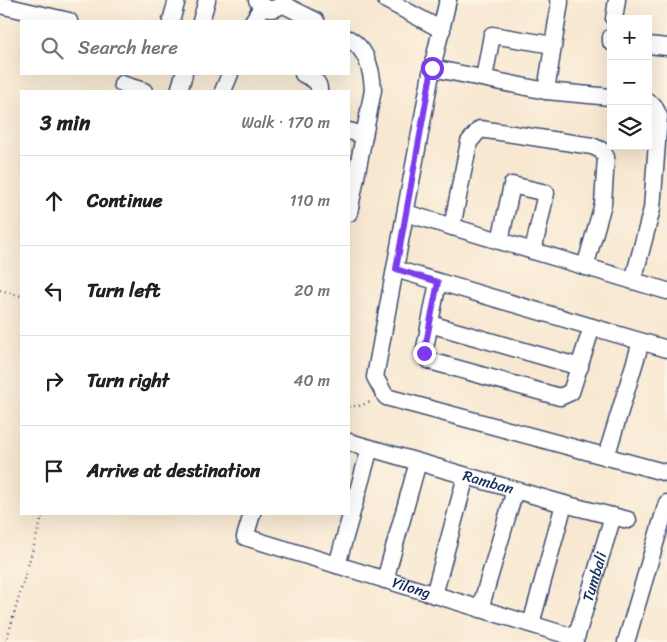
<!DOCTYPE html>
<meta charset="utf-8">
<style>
:root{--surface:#fff;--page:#f2f2f2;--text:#202124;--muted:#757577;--line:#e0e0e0}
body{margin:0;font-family:Sriracha,sans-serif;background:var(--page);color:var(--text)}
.controls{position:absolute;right:15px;top:15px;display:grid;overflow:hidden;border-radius:0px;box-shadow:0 5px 20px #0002}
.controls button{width:45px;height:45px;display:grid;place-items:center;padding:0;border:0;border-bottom:1px solid var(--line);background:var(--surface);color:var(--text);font:25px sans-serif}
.stop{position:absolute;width:15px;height:15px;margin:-11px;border:4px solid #7c3aed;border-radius:50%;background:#fff}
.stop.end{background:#7c3aed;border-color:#fff;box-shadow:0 1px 5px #0008}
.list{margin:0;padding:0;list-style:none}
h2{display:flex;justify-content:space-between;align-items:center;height:65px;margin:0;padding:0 20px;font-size:21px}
h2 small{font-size:16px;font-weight:400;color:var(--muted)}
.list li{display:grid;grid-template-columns:32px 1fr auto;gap:15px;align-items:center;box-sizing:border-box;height:90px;padding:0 20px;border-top:1px solid var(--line)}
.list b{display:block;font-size:19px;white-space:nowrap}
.list em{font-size:16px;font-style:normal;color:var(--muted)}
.icon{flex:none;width:28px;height:28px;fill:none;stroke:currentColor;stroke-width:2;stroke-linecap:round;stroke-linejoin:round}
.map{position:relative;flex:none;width:667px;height:642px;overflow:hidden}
.search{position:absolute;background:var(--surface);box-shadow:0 5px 20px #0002;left:20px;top:20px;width:330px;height:55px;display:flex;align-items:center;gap:12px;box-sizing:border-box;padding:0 18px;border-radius:0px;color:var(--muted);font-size:19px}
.panel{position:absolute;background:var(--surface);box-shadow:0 5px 20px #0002;left:20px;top:90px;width:330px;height:425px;border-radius:0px}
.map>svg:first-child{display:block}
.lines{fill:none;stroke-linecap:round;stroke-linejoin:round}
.minor-casing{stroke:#3c4b6f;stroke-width:19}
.path{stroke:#3c4b6f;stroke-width:2.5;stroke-dasharray:1 4;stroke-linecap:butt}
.minor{stroke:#fff;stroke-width:16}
.route{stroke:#7c3aed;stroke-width:6}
.labels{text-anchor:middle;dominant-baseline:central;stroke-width:4;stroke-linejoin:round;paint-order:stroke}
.street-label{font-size:15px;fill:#1b2f5e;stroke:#fcf5e5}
</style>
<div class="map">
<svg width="667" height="642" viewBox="0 0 667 642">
<rect width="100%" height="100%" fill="#fcf5e5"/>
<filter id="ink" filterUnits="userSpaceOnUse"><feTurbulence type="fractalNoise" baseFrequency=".02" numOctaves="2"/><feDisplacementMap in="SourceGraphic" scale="10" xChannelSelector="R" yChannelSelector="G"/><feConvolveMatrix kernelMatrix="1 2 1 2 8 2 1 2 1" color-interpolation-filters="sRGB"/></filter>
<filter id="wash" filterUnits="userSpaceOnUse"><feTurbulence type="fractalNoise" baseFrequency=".0096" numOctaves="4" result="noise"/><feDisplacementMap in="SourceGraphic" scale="20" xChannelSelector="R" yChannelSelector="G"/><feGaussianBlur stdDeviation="1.12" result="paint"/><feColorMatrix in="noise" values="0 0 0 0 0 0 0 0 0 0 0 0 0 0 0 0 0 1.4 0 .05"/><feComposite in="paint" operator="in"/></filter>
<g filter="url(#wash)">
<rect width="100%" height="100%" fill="#f8e8d1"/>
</g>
<g filter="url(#ink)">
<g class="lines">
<defs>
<g id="minor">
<path d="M257,0C264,12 278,12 284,0"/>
<path d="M386,0L442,30"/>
<path d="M448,0L432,68L375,377L386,397L667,473"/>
<path d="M282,4L316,21"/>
<path d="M0,5L69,21"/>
<path d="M614,19L617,0"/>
<path d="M171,21L177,0"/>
<path d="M201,21L207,0"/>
<path d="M253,21L262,7"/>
<path d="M611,37V42"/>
<path d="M349,39C367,49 372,71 373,90L349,213"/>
<path d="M648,45L667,47"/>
<path d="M432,68L546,91L611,97"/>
<path d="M303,74C311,78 320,81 319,91"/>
<path d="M484,78L492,35L553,45"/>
<path d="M122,84L144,91"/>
<path d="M179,91L184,74"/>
<path d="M223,91L230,74"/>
<path d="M546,91L560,2L558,0"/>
<path d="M349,131L364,135"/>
<path d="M406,213L667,291"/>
<path d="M452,227L469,142L480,129L592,146L601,150L606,157L603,204L585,267"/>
<path d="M500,241L512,185L546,193L533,251"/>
<path d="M395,269L667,349"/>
<path d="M633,281L652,209L659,116L654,106L648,102"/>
<path d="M438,282L424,353L430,361L560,397L571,392L592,327"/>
<path d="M430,324L580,367"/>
<path id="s1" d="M349,442L564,504L628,520"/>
<path d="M606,457L641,342"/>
<path id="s2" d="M252,514L245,537L576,638L613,516"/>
<path d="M337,565L370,448"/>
<path d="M385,580L418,462"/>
<path d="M434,595L466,476"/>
<path d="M480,609L515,490"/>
<path d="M531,624L564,504"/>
<path d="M626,642L667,503"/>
</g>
</defs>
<use href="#minor" class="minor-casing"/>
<path class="path" d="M0,290L21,296
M349,406H359L373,401
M6,642L43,514"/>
<use href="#minor" class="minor"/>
</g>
</g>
<g class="lines" filter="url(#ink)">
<path class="route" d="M424,353L438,282L396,269L432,68"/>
</g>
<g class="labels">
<g class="street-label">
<text stroke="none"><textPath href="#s1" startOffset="145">Ramban</textPath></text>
<text stroke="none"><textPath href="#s2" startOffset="434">Tumbali</textPath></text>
<text stroke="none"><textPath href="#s2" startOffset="198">Yilong</textPath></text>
</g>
</g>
</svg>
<div class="controls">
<button>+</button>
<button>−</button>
<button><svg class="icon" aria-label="layers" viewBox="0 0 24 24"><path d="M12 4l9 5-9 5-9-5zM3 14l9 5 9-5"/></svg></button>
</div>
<div class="stop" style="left:432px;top:68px"></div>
<div class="stop end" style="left:424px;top:353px"></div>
<div class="search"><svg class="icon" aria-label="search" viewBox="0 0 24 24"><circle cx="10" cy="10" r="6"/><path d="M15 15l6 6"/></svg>Search here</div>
<section class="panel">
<h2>3 min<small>Walk · 170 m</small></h2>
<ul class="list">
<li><svg class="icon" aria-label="ahead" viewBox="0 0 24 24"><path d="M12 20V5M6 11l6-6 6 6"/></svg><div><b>Continue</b></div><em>110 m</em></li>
<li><svg class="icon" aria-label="left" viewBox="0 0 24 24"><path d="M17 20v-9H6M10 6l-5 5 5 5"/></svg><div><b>Turn left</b></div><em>20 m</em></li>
<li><svg class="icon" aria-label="right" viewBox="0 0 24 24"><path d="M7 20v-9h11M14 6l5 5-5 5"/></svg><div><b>Turn right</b></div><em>40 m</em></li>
<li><svg class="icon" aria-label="arrive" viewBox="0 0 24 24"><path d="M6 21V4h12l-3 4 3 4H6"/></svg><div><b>Arrive at destination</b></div></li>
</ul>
</section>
</div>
